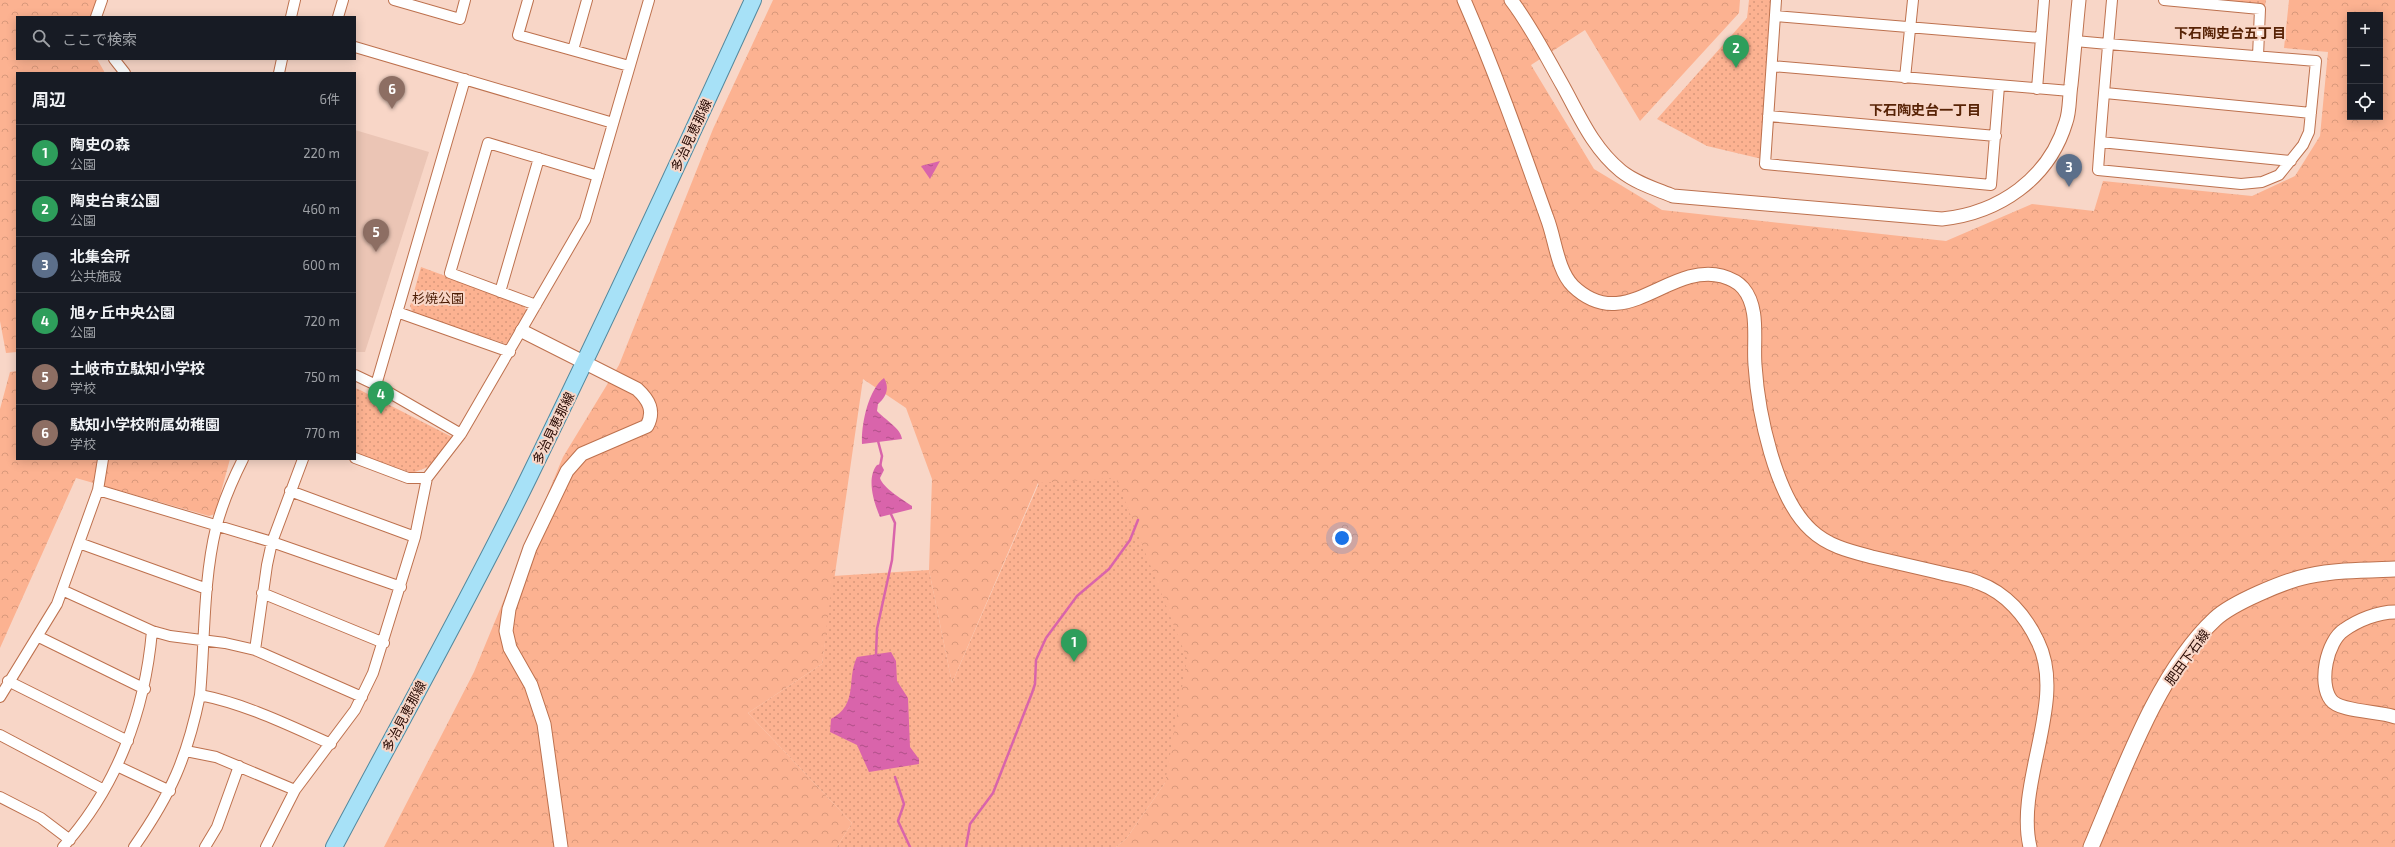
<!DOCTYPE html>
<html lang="ja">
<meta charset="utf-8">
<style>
:root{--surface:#171b24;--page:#242831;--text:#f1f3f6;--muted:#9ea1a6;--line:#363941;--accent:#93b0bc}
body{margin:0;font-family:"Exo 2","Noto Sans JP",sans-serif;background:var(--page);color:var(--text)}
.controls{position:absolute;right:12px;top:12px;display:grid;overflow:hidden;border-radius:0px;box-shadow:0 2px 10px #0003}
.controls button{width:36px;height:36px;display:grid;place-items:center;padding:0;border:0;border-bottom:1px solid var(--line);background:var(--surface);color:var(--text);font:20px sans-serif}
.you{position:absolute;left:1342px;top:538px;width:14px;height:14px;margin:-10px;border:3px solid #fff;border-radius:50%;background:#1a73e8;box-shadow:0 0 0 6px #1a73e833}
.badge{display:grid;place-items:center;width:26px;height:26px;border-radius:50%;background:var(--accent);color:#fff;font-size:13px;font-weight:700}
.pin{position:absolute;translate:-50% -33px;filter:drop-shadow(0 1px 2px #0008)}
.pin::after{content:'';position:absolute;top:21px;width:14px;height:12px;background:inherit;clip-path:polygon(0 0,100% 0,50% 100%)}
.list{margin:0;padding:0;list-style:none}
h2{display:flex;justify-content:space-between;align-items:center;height:52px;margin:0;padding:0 16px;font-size:17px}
h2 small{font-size:13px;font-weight:400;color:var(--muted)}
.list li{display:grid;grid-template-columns:26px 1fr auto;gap:12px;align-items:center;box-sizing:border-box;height:56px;padding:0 16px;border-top:1px solid var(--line)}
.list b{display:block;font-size:15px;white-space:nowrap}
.list p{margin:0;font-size:13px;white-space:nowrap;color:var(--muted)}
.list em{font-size:13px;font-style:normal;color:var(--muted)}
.icon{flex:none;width:22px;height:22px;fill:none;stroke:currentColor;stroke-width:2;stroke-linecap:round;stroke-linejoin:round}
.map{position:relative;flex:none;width:2395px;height:847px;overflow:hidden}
.search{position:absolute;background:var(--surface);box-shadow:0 2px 10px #0003;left:16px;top:16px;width:340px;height:44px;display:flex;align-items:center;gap:10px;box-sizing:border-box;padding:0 14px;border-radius:0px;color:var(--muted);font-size:15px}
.panel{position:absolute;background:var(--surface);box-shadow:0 2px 10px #0003;left:16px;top:72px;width:340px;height:388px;border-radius:0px}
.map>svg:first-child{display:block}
.built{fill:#ebc5b5}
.forest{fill:url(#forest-crowns);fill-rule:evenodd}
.park{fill:url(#park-dots)}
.water{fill:url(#water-ripples)}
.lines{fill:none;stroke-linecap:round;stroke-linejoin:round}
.stream{stroke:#d964ab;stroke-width:2.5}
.minor-casing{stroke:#bd714e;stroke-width:12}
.tertiary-casing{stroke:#bd714e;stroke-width:15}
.secondary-casing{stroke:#bd714e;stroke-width:17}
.primary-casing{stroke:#53889d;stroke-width:18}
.minor{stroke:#fff;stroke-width:10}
.tertiary{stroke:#fff;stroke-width:13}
.secondary{stroke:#fff;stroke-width:15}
.primary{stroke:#a7e1f7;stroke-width:16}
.labels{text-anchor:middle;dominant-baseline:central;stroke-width:4;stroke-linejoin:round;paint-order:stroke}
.street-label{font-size:13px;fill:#240700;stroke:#f8d6c7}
.park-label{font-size:13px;fill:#4a1b03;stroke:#f8d6c7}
.neighbourhood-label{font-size:14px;font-weight:bold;fill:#582306;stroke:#f8d6c7}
</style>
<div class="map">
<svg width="2395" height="847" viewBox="0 0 2395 847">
<defs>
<pattern id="forest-crowns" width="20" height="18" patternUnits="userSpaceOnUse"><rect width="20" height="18" fill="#fcb291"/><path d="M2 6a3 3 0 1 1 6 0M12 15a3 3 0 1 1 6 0" fill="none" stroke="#d8987b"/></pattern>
<pattern id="park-dots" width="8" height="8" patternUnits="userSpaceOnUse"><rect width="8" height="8" fill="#fcb291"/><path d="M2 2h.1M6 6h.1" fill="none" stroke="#d8987b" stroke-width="1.8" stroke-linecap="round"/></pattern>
<pattern id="water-ripples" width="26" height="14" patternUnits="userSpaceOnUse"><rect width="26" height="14" fill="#d964ab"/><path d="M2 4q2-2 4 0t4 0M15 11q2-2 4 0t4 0" fill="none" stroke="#b05089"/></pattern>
</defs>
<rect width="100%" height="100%" fill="#f8d6c7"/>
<path class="built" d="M355,130L429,152L365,352H355Z"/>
<path class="forest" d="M0,0H98L92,17H17V59H97L105,73H17V352L6,353L0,321Z
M773,0H1740L1739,13L1640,121L1585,30L1531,65L1594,169L1662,210L1946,241L2032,204L2094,211L2103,181L2252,196L2295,176L2320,136L2328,52L2284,48L2289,0H2395V847H1116L1126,839L1165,783L1038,483L952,683L929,570L932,479L906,408L863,379L822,664L748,713L852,823L837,847H384L474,672L563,457L619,365L713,129ZM2350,15H2380V117H2350Z
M17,371V459H230L215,514L209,516L76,478L0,648V409L10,372Z"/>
<path class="park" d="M1749,0H1774L1762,159L1707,146L1657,119L1747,18Z
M2221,0H2266L2265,6Z
M421,267L524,305L526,311L506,344L413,313L410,306Z
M355,388L360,390L454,438L431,466L412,473L355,453Z
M1116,478L1187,659L1165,783L1126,839L1116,847H837L852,823L748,713L822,664L833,576L929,570L952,683L1039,483Z"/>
<path class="water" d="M940,161L930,179L921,166Z
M884,378C890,388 886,397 878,404L877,411C884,419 901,428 902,439L862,444C861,425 868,390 884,378Z
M881,464L884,470L880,478C883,488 902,499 912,506V509L880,517C874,503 866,478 877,465Z
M891,652L896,661L897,681L908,698L910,747L919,759V764L869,772L857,745L830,732L831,719C859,704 846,680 857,657Z"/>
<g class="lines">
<path class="stream" d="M878,441L882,456L880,467
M876,655L877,629L892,560L895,523L890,512
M895,777L904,804L898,821L910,847
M966,847L970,824L993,793L1032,693L1035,684L1036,660L1046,638L1077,596L1109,569L1130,540L1138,520"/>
<defs>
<path id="minor" d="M394,0L460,19L465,0
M528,0L518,35L629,66
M1776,0L1765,164L1991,185L1999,86
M2164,0L2260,9L2258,56
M1775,16L2041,38
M96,17L102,0
M291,17L295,0
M338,17L343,0
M2075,41L2108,44L2316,61L2309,132L2303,145L2279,175L2262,182L2241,184L2098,170C2102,113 2107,57 2112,0
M355,47L613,123
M573,50L587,0
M114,59L125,73
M1772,66L2070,91
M279,73L282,59
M1905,78L1913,0
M2037,89L2044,0
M2105,93L2311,113
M1768,116L1996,136
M2100,142L2291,161
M500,292L539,158
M536,305L450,273L488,143L598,176
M397,312L510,352
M355,375L376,385L461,434
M376,385L465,79
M355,458L408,478H427
M98,490L272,542L401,587
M290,491L415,537
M79,543L207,589
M62,590L152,631L170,636L225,643L255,650L362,697
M262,593L384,643
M39,637L145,689
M255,650L267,565L272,542L303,459
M8,681L128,741
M200,695C246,704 288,725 331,744
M0,697L57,604L98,490L103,459
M0,735L104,790
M186,751L216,757L295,790
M117,766L170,791
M0,797L41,818L70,840
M63,847C117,787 145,711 152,631
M134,847C171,794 187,758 200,695C205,640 203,582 216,528C222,504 232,481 243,459
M205,847L217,827L239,766
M266,847L295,790L355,710L373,673L415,537L427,478L461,434L585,220L649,0"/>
<path id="tertiary" d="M1464,0C1495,71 1521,145 1547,218C1555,238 1557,270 1573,286C1625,336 1669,262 1722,276C1729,278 1738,282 1743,288C1760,308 1753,340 1755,365C1758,412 1775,497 1811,530C1828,546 1849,551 1872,557C1894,562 1915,567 1937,572C1951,576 1966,577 1979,583C2006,593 2026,616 2038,642C2067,701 2015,783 2030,847
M1511,0C1531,26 1547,58 1563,86C1580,117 1593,148 1621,171C1636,183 1656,189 1673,196L1942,219C1999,213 2049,179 2066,122C2070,111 2069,97 2071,85C2074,57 2076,28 2079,0
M522,331L637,389C649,400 655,411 647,426L582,454L567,471L530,548L509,609L506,631L510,648L531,685L544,724L561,847
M2395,612C2378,612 2358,620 2344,630C2327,641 2318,683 2331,700C2340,712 2379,711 2395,717"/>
<path id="secondary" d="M2091,847C2122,775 2157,673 2215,619C2232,603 2284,581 2308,576C2336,570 2366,570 2395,569"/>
<path id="primary" d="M334,847C399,724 468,602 529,477C606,319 680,160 753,0"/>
</defs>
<use href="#minor" class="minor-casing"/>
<use href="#tertiary" class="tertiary-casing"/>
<use href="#secondary" class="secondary-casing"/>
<use href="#primary" class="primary-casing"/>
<use href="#minor" class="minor"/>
<use href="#tertiary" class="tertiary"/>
<use href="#secondary" class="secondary"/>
<use href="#primary" class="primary"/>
</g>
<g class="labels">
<g class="street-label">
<text transform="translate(691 135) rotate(-65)">多治見恵那線</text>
<text transform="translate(553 428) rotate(-64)">多治見恵那線</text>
<text transform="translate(2187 657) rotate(-54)">肥田下石線</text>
<text transform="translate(404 716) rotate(-62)">多治見恵那線</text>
</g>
<g class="park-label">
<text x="438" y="298">杉焼公園</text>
</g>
<g class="neighbourhood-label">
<text x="2230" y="32">下石陶史台五丁目</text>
<text x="1925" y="109">下石陶史台一丁目</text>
</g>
</g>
</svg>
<div class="controls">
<button>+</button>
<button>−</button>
<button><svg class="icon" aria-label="locate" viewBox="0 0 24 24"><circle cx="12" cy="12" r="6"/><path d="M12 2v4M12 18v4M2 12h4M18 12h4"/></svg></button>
</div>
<div class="you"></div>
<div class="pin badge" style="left:1074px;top:662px;background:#2e9e5b">1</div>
<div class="pin badge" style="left:1736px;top:68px;background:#2e9e5b">2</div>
<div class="pin badge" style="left:2069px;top:187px;background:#5c6f8a">3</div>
<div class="pin badge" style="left:381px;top:414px;background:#2e9e5b">4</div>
<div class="pin badge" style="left:376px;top:252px;background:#8d6e63">5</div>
<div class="pin badge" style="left:392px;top:109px;background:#8d6e63">6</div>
<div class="search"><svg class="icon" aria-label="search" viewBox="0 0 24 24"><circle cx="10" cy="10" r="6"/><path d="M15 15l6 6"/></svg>ここで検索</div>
<section class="panel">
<h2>周辺<small>6件</small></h2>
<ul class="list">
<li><span class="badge" style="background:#2e9e5b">1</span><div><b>陶史の森</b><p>公園</p></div><em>220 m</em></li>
<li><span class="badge" style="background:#2e9e5b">2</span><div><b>陶史台東公園</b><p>公園</p></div><em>460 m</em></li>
<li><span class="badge" style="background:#5c6f8a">3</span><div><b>北集会所</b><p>公共施設</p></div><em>600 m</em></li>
<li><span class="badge" style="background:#2e9e5b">4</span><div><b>旭ヶ丘中央公園</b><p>公園</p></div><em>720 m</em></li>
<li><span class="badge" style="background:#8d6e63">5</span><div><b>土岐市立駄知小学校</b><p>学校</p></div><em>750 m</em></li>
<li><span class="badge" style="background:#8d6e63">6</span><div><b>駄知小学校附属幼稚園</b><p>学校</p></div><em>770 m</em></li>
</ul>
</section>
</div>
